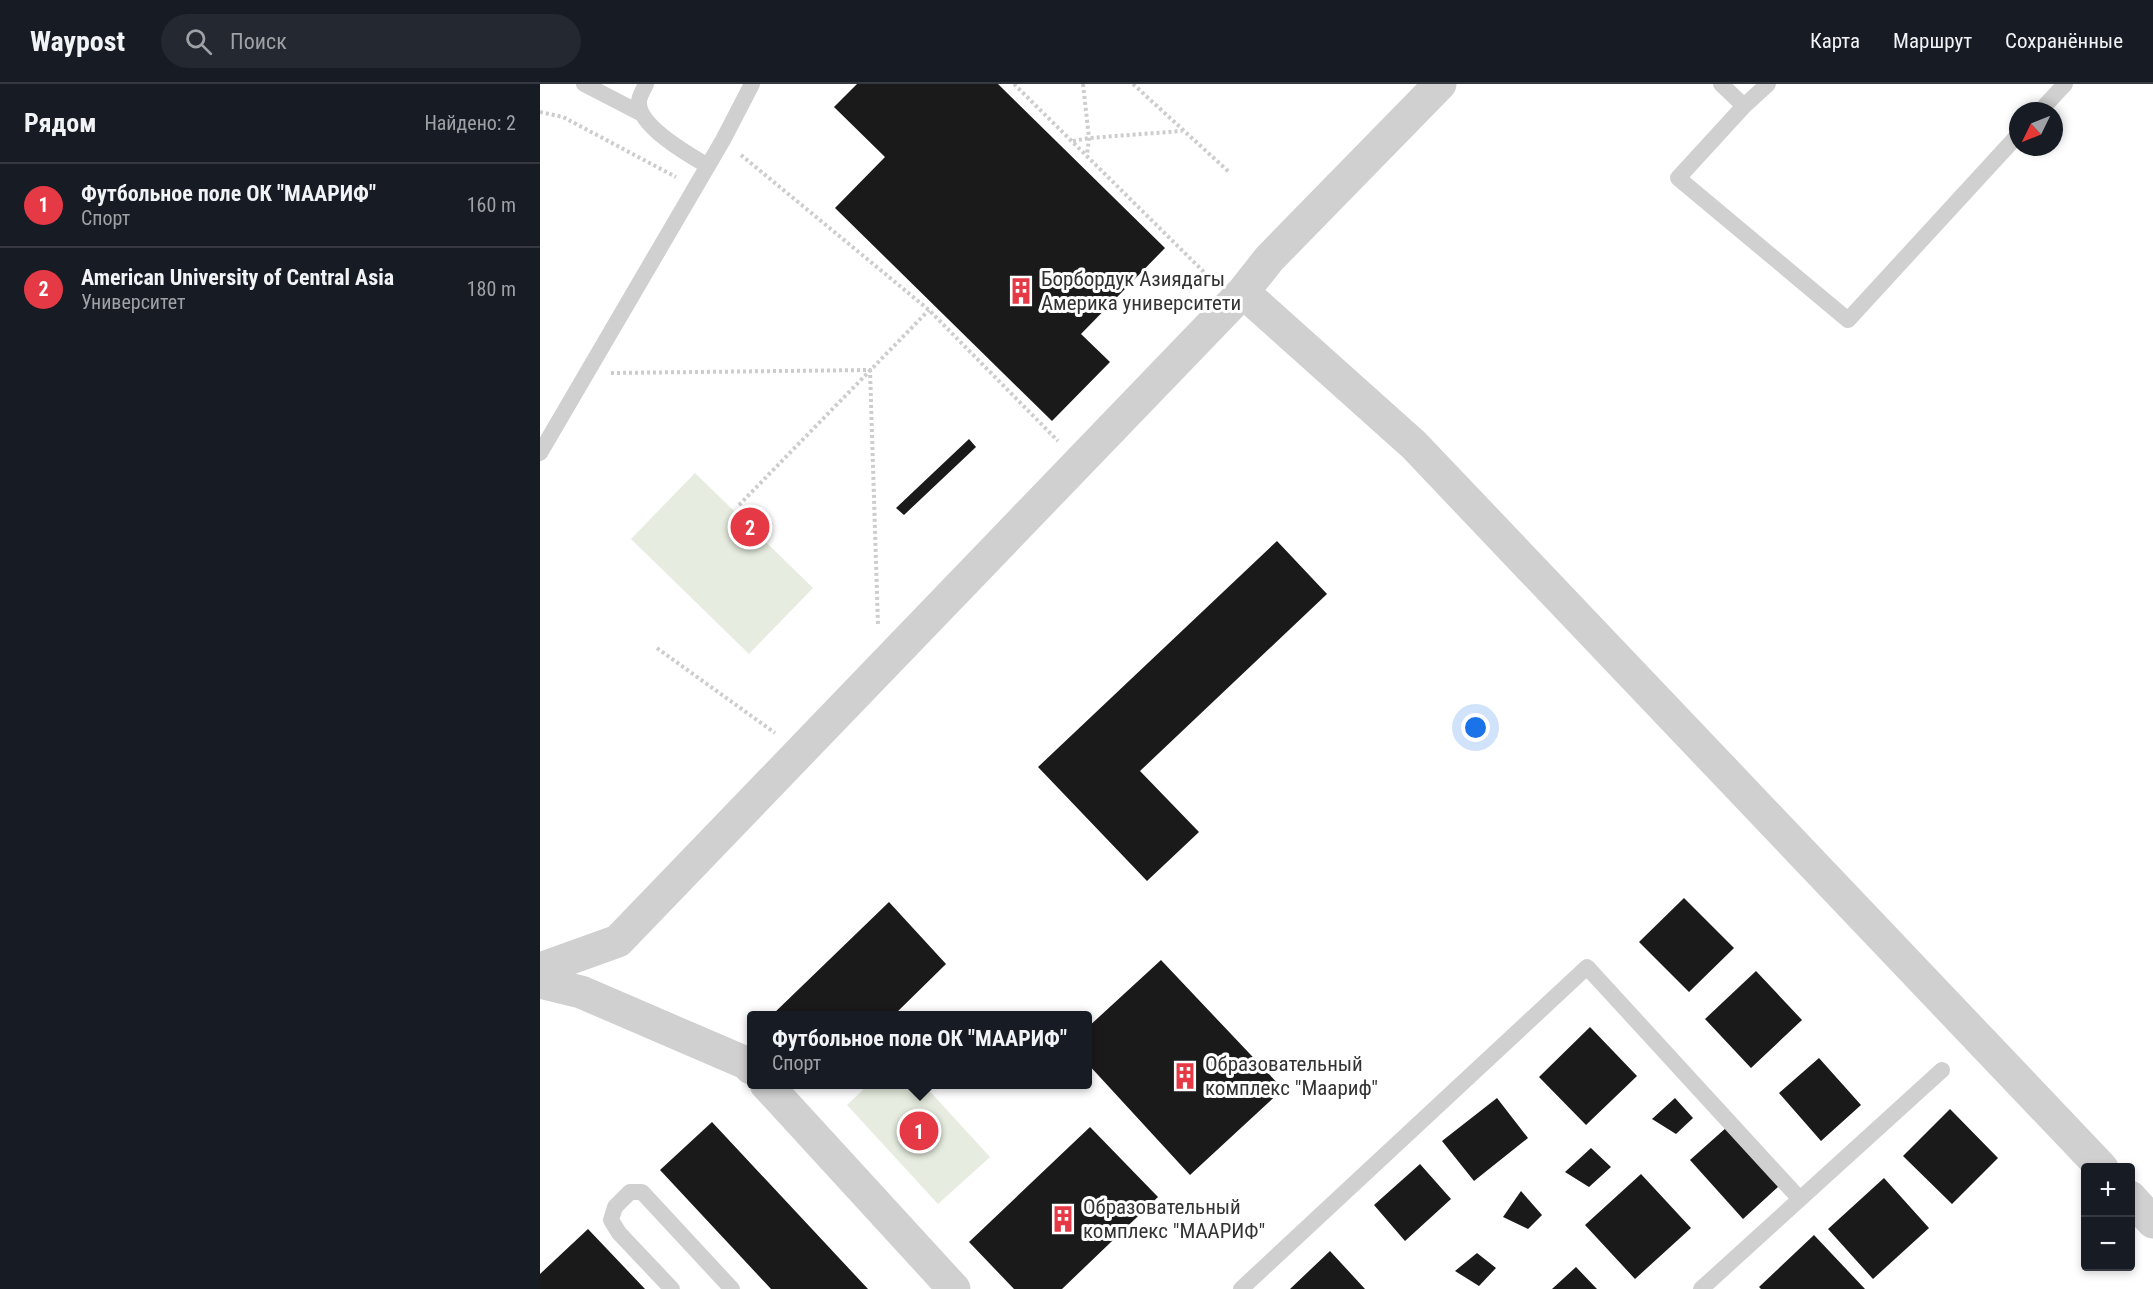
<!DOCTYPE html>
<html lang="ru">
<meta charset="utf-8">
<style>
:root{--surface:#171b24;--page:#242831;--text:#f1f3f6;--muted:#9ea1a6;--line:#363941;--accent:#e63946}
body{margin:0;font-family:"Roboto Condensed",sans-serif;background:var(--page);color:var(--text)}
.controls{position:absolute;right:18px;bottom:18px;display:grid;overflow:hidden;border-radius:6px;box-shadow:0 3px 9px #0003}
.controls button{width:54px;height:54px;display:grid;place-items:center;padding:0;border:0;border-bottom:2px solid var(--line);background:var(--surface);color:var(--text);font:30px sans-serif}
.compass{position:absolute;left:1469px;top:18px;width:54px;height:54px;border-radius:50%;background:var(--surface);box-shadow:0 3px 9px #0003;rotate:227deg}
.you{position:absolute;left:936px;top:644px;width:21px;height:21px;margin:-15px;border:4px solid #fff;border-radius:50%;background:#1a73e8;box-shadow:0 0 0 9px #1a73e833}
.badge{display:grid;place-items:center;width:39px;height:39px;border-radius:50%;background:var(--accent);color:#fff;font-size:20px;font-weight:700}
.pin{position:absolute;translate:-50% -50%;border:3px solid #fff;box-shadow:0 2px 6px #0006}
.popup{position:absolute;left:207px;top:927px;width:345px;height:78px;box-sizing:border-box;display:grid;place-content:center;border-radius:6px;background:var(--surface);filter:drop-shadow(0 2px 4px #0005);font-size:20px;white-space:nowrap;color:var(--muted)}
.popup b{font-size:22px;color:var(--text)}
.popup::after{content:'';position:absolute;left:50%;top:100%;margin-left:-12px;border:12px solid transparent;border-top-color:var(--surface)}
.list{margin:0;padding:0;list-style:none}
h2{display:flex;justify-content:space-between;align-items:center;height:78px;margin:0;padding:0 24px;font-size:26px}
h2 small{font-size:20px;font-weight:400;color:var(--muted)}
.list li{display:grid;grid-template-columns:39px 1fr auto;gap:18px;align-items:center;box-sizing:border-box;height:84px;padding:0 24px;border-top:2px solid var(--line)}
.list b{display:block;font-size:22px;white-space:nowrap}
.list p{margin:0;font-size:20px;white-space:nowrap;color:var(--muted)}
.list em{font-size:20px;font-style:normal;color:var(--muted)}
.icon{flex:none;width:33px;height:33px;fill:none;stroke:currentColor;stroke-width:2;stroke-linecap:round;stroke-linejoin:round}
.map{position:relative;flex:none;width:1613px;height:1205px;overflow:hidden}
header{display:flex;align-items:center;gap:36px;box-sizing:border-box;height:84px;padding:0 30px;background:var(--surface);border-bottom:2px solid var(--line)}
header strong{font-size:28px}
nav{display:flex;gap:33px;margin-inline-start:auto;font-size:21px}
.search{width:420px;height:54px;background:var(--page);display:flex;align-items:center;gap:15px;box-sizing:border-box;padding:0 21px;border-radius:33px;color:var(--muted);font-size:22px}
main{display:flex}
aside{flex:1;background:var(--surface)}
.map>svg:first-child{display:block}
.green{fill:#e6ecdf}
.building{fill:#1a1a1a}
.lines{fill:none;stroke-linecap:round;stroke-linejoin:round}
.path{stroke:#cdcdcd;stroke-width:4;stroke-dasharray:3 3;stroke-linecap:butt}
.service{stroke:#d0d0d0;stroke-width:16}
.minor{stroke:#d0d0d0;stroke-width:33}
.labels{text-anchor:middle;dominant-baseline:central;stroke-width:6;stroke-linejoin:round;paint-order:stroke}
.poi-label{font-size:21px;fill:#333;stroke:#fff;text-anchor:start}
</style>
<header>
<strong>Waypost</strong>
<div class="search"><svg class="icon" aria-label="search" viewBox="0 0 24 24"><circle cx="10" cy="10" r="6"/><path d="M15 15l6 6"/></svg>Поиск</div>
<nav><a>Карта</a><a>Маршрут</a><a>Сохранённые</a></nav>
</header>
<main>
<aside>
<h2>Рядом<small>Найдено: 2</small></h2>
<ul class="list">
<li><span class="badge">1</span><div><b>Футбольное поле ОК &quot;МААРИФ&quot;</b><p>Спорт</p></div><em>160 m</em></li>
<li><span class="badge">2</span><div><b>American University of Central Asia</b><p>Университет</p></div><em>180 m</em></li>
</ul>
</aside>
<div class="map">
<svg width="1613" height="1205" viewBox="0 0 1613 1205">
<rect width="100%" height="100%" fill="#fff"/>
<path class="green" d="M155,389L273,504L209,570L91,455Z
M329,1000L384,1001L450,1073L398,1120L307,1021Z"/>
<path class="building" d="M317,0H458L625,164L541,250L570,278L512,337L295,124L345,73L294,23Z
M429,355L436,363L364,431L356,424Z
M737,457L787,510L600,687L659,748L607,797L498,683Z
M1144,814L1194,864L1149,908L1099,858Z
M349,818L406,880L353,932H231Z
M621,876L743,1005L650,1091L547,979V944Z
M1216,887L1262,936L1211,984L1165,935Z
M1050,943L1097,992L1046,1041L999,993Z
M1279,974L1321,1021L1281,1057L1239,1009Z
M957,1014L988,1054L934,1097L902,1057Z
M1135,1014L1153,1034L1136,1050L1112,1035Z
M1410,1025L1458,1074L1412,1120L1363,1072Z
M172,1038L328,1205H231L120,1086Z
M550,1043L618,1113L522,1205H474L429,1158Z
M1187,1043L1239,1102L1203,1135L1150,1076Z
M1051,1064L1071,1083L1049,1103L1025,1088Z
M880,1080L911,1115L865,1157L834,1121Z
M1101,1090L1151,1144L1095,1195L1045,1141Z
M1344,1094L1389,1144L1333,1195L1288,1145Z
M981,1107L1002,1131L988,1145L963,1133Z
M48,1145L105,1205H0V1190Z
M1274,1151L1325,1205H1221L1219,1203Z
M790,1167L825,1205H750Z
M937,1169L956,1184L939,1202L915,1187Z
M1036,1183L1057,1205H1012Z"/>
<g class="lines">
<path class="path" d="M474,0L672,196
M543,0L549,54L547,71
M593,0L689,88
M0,28L23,33L136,93
M533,57L549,54L642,47
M201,71L389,226L518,357
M71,289L330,286L338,541
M199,421L389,226
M117,564L235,649"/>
<path class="service" d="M44,0L102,30
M106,0C104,5 99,12 99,18C98,42 149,71 168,82
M1181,0L1204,22
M1228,0L1204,22L1138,94L1308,236L1478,51
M1500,27L1525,0
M0,369L183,56L212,0
M132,1205L79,1149L71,1136L75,1123L90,1108H102L192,1205
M701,1205L1047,883L1259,1114
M1161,1205L1402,986"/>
<path class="minor" d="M703,208L874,361L1562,1084
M0,885L78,857L703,208L729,175L900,0
M0,898L41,908L206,979L211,984
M226,1000L414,1205
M1590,1113L1613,1138"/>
</g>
<defs>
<symbol id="building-bare" viewBox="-9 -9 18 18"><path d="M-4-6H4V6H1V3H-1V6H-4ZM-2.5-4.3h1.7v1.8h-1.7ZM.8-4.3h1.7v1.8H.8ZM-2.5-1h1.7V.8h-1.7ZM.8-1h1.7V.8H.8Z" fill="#e63946" stroke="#fff" stroke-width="2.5" paint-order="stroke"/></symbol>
</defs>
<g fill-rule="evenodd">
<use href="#building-bare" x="462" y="188" width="38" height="38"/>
<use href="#building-bare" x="626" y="973" width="38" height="38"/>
<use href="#building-bare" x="504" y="1116" width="38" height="38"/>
</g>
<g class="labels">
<g class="poi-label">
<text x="501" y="195">Борбордук Азиядагы<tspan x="501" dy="24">Америка университети</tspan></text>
<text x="665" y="980">Образовательный<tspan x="665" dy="24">комплекс "Маариф"</tspan></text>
<text x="543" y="1123">Образовательный<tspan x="543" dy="24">комплекс "МААРИФ"</tspan></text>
</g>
</g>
</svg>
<div class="controls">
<button>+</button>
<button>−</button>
</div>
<svg class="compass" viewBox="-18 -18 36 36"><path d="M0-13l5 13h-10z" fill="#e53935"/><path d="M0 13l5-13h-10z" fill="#9ea1a6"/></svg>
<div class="you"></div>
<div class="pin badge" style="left:379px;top:1047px">1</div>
<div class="popup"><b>Футбольное поле ОК &quot;МААРИФ&quot;</b>Спорт</div>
<div class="pin badge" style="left:210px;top:443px">2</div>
</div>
</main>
